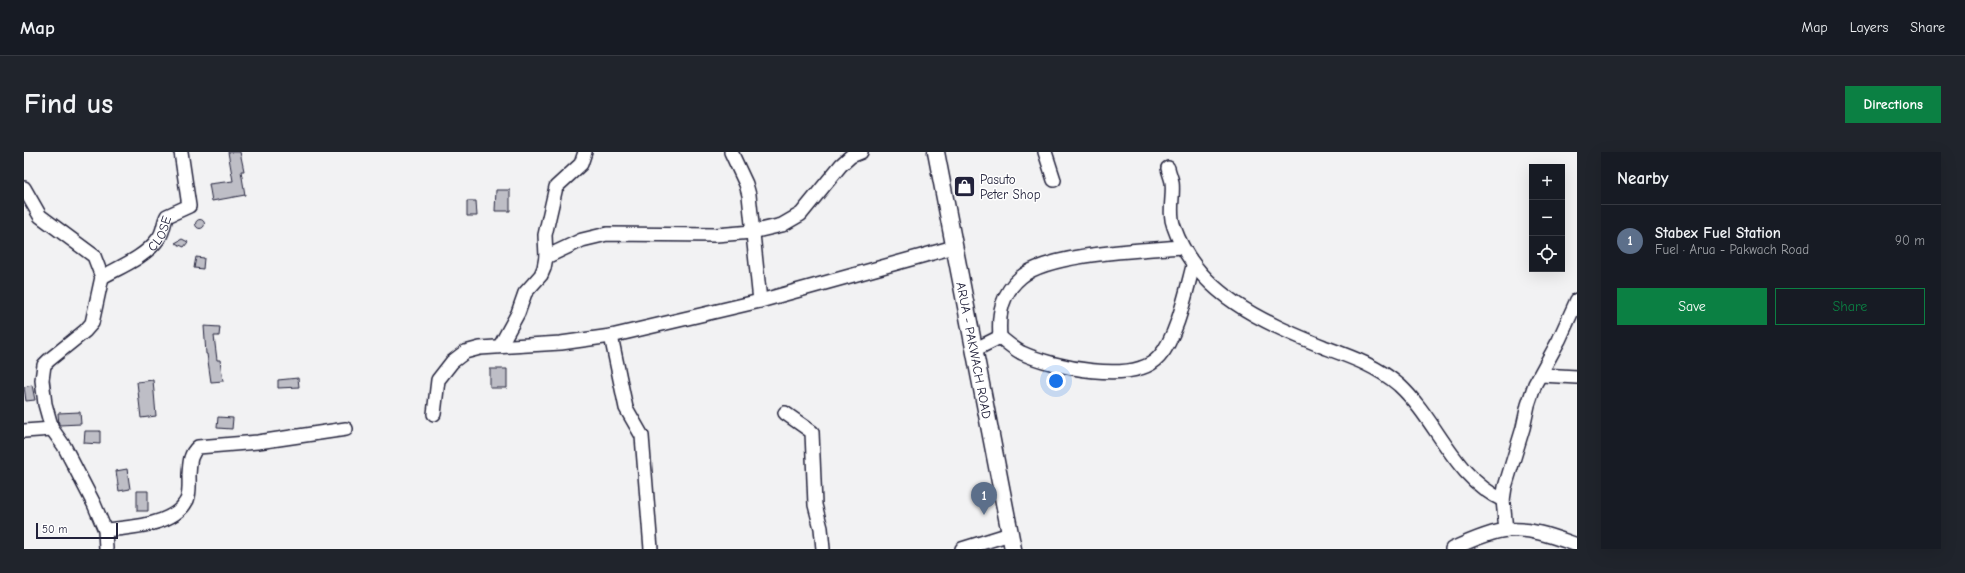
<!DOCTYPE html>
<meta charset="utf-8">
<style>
:root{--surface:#171b24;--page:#20242c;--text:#f1f3f6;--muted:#9ea1a6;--line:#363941;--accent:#0b8043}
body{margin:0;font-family:"Comic Neue",sans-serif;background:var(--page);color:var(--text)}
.controls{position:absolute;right:12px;top:12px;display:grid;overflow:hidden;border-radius:0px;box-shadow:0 4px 16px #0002}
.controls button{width:36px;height:36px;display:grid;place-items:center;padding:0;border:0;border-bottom:1px solid var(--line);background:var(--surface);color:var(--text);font:20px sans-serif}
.scale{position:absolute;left:12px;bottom:10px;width:82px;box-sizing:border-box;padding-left:4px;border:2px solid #22223b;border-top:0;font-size:11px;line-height:14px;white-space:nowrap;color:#22223b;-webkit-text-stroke:3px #fff;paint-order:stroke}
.you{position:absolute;left:1032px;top:229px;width:14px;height:14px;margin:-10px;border:3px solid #fff;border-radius:50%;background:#1a73e8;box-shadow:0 0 0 6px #1a73e833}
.badge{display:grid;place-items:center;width:26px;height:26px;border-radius:50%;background:var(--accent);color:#fff;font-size:13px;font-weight:700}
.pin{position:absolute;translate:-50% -33px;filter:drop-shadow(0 1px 2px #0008)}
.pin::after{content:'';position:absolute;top:21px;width:14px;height:12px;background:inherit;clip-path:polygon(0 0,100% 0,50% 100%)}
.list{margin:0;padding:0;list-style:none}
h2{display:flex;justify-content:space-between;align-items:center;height:52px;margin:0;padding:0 16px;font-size:17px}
h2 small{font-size:13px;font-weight:400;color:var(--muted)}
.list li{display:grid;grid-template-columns:26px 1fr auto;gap:12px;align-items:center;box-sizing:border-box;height:72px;padding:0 16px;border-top:1px solid var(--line)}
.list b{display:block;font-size:15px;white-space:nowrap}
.list p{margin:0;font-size:13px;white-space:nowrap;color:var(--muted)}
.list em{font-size:13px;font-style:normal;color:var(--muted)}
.actions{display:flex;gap:8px;padding:12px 16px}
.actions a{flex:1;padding:9px 0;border:1px solid var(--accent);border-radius:0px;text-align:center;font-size:14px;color:var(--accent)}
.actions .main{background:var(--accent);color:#fff}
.icon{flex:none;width:22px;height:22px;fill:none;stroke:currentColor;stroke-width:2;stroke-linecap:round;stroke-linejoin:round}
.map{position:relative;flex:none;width:1553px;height:397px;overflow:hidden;border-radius:0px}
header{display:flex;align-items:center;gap:24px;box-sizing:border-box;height:56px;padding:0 20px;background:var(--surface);border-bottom:1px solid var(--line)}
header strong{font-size:19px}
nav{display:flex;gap:22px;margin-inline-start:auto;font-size:14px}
.intro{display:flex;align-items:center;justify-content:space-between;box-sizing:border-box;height:96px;padding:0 24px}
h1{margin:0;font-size:28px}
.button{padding:10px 18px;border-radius:0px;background:var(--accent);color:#fff;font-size:14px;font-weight:700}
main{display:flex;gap:24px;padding:0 24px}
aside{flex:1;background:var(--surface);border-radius:0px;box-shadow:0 4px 16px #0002}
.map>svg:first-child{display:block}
.building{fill:#bebec6;stroke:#22223b}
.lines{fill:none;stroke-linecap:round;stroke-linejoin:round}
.minor-casing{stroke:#22223b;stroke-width:16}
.major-casing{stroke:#22223b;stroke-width:19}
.minor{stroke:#fff;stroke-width:13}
.major{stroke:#fff;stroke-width:16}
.labels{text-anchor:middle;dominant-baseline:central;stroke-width:3;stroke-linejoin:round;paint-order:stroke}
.poi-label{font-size:13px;fill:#22223b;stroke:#fff;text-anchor:start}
.street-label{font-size:13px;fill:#22223b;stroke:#fff}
</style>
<header>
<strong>Map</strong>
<nav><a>Map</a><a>Layers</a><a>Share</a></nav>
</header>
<div class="intro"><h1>Find us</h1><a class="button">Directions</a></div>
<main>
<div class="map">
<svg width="1553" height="397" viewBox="0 0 1553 397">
<rect width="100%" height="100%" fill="#f2f2f3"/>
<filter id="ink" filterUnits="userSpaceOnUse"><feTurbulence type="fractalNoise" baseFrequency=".025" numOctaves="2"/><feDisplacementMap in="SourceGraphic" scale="8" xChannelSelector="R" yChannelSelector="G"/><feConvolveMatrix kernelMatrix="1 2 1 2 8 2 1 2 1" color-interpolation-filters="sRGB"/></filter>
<g filter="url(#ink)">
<path class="building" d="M204,0H216L220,19H217L221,43L188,49L185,32L209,29Z
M472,38H486V59H471Z
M443,49H452L453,64H443Z
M171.5 72a4.5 4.5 0 1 1 9 0a4.5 4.5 0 1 1-9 0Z
M158,87L164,90L160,95L151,91Z
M172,105L180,106L179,117L170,116Z
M180,174L196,175L195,184H190L193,208H196L199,229L187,230L183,202H182Z
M466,217H483V236H466Z
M274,226L275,235L254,236V228Z
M129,228L132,264L117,266L113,230Z
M8,233L11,248L2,249L0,235Z
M56,260L57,272L35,273L34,261Z
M194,265L209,266L208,277L193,276Z
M61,279H76V292L60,291Z
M103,317L106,337L95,339L92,319Z
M113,339H124V359H113Z"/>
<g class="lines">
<defs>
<g id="minor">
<path d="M707,0L722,32L725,43L736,149"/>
<path d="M1021,0L1030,28"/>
<path d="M1144,16C1145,21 1147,25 1148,30C1150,45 1144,60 1150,75C1173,142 1239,170 1300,195C1327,205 1353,214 1375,233C1414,269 1429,325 1479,348"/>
<path d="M0,36L16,64L70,104L78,125L68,171L61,179L25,208L20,213L18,228L21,252L28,277L40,294L70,352L81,378L82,397"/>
<path d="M522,105L558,88L583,82L692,83L728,80L758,73L777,62L817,13L827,4L837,0"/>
<path id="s1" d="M78,125C98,114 121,105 134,87C140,80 139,71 143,64L165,54L157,0"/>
<path d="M587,184L602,256L618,284L627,397"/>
<path d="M976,185C983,191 990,197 998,201C1028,215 1110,233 1135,205C1153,185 1162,140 1169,114"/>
<path d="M476,194L494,161L501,141L517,123L520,116L522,105L521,83L532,35L557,12L561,0"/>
<path d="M950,198L976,185C974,161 978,141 997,125C1025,101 1120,98 1158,95"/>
<path d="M1517,223L1553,225"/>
<path d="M761,261L788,280L791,353L797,376L799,397"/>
<path d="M410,262L414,228L428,210L441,200L456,196L537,191L587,184L736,149L930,95"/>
<path d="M0,279L28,277"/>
<path d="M81,378C106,376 151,373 163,348C166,341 165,331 165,323C166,312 165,303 174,295L234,290L322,277"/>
<path d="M1482,378L1479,348L1481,335L1499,276L1504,253L1511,232L1535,188L1553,148"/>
<path d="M938,397L986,382"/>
<path d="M1428,397C1441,391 1469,379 1484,378C1508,376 1530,385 1553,393"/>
</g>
<g id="major">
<path id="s2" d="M912,0L989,397"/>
</g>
</defs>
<use href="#minor" class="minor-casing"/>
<use href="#major" class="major-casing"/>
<use href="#minor" class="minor"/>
<use href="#major" class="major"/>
</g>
</g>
<defs>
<symbol id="shop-square" viewBox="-11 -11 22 22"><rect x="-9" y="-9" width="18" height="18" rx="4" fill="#22223b" stroke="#fff"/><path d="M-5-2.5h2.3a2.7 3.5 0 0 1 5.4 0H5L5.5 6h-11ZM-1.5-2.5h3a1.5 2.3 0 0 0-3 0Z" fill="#fff"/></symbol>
</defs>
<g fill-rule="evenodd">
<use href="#shop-square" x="928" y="22" width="25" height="25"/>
</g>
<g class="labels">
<g class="poi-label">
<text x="956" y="27">Pasuto<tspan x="956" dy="15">Peter Shop</tspan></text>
</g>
<g class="street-label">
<text stroke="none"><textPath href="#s1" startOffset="74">CLOSE</textPath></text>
<text stroke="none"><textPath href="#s2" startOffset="202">ARUA - PAKWACH ROAD</textPath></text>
</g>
</g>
</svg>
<div class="controls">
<button>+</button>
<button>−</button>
<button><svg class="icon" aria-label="locate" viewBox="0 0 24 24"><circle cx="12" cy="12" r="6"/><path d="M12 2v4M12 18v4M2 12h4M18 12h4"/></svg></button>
</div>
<div class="scale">50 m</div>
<div class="you"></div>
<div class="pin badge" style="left:960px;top:363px;background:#5c6f8a">1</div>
</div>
<aside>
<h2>Nearby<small></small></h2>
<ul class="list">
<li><span class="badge" style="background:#5c6f8a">1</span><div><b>Stabex Fuel Station</b><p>Fuel · Arua - Pakwach Road</p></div><em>90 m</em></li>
</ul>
<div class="actions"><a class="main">Save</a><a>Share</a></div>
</aside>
</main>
